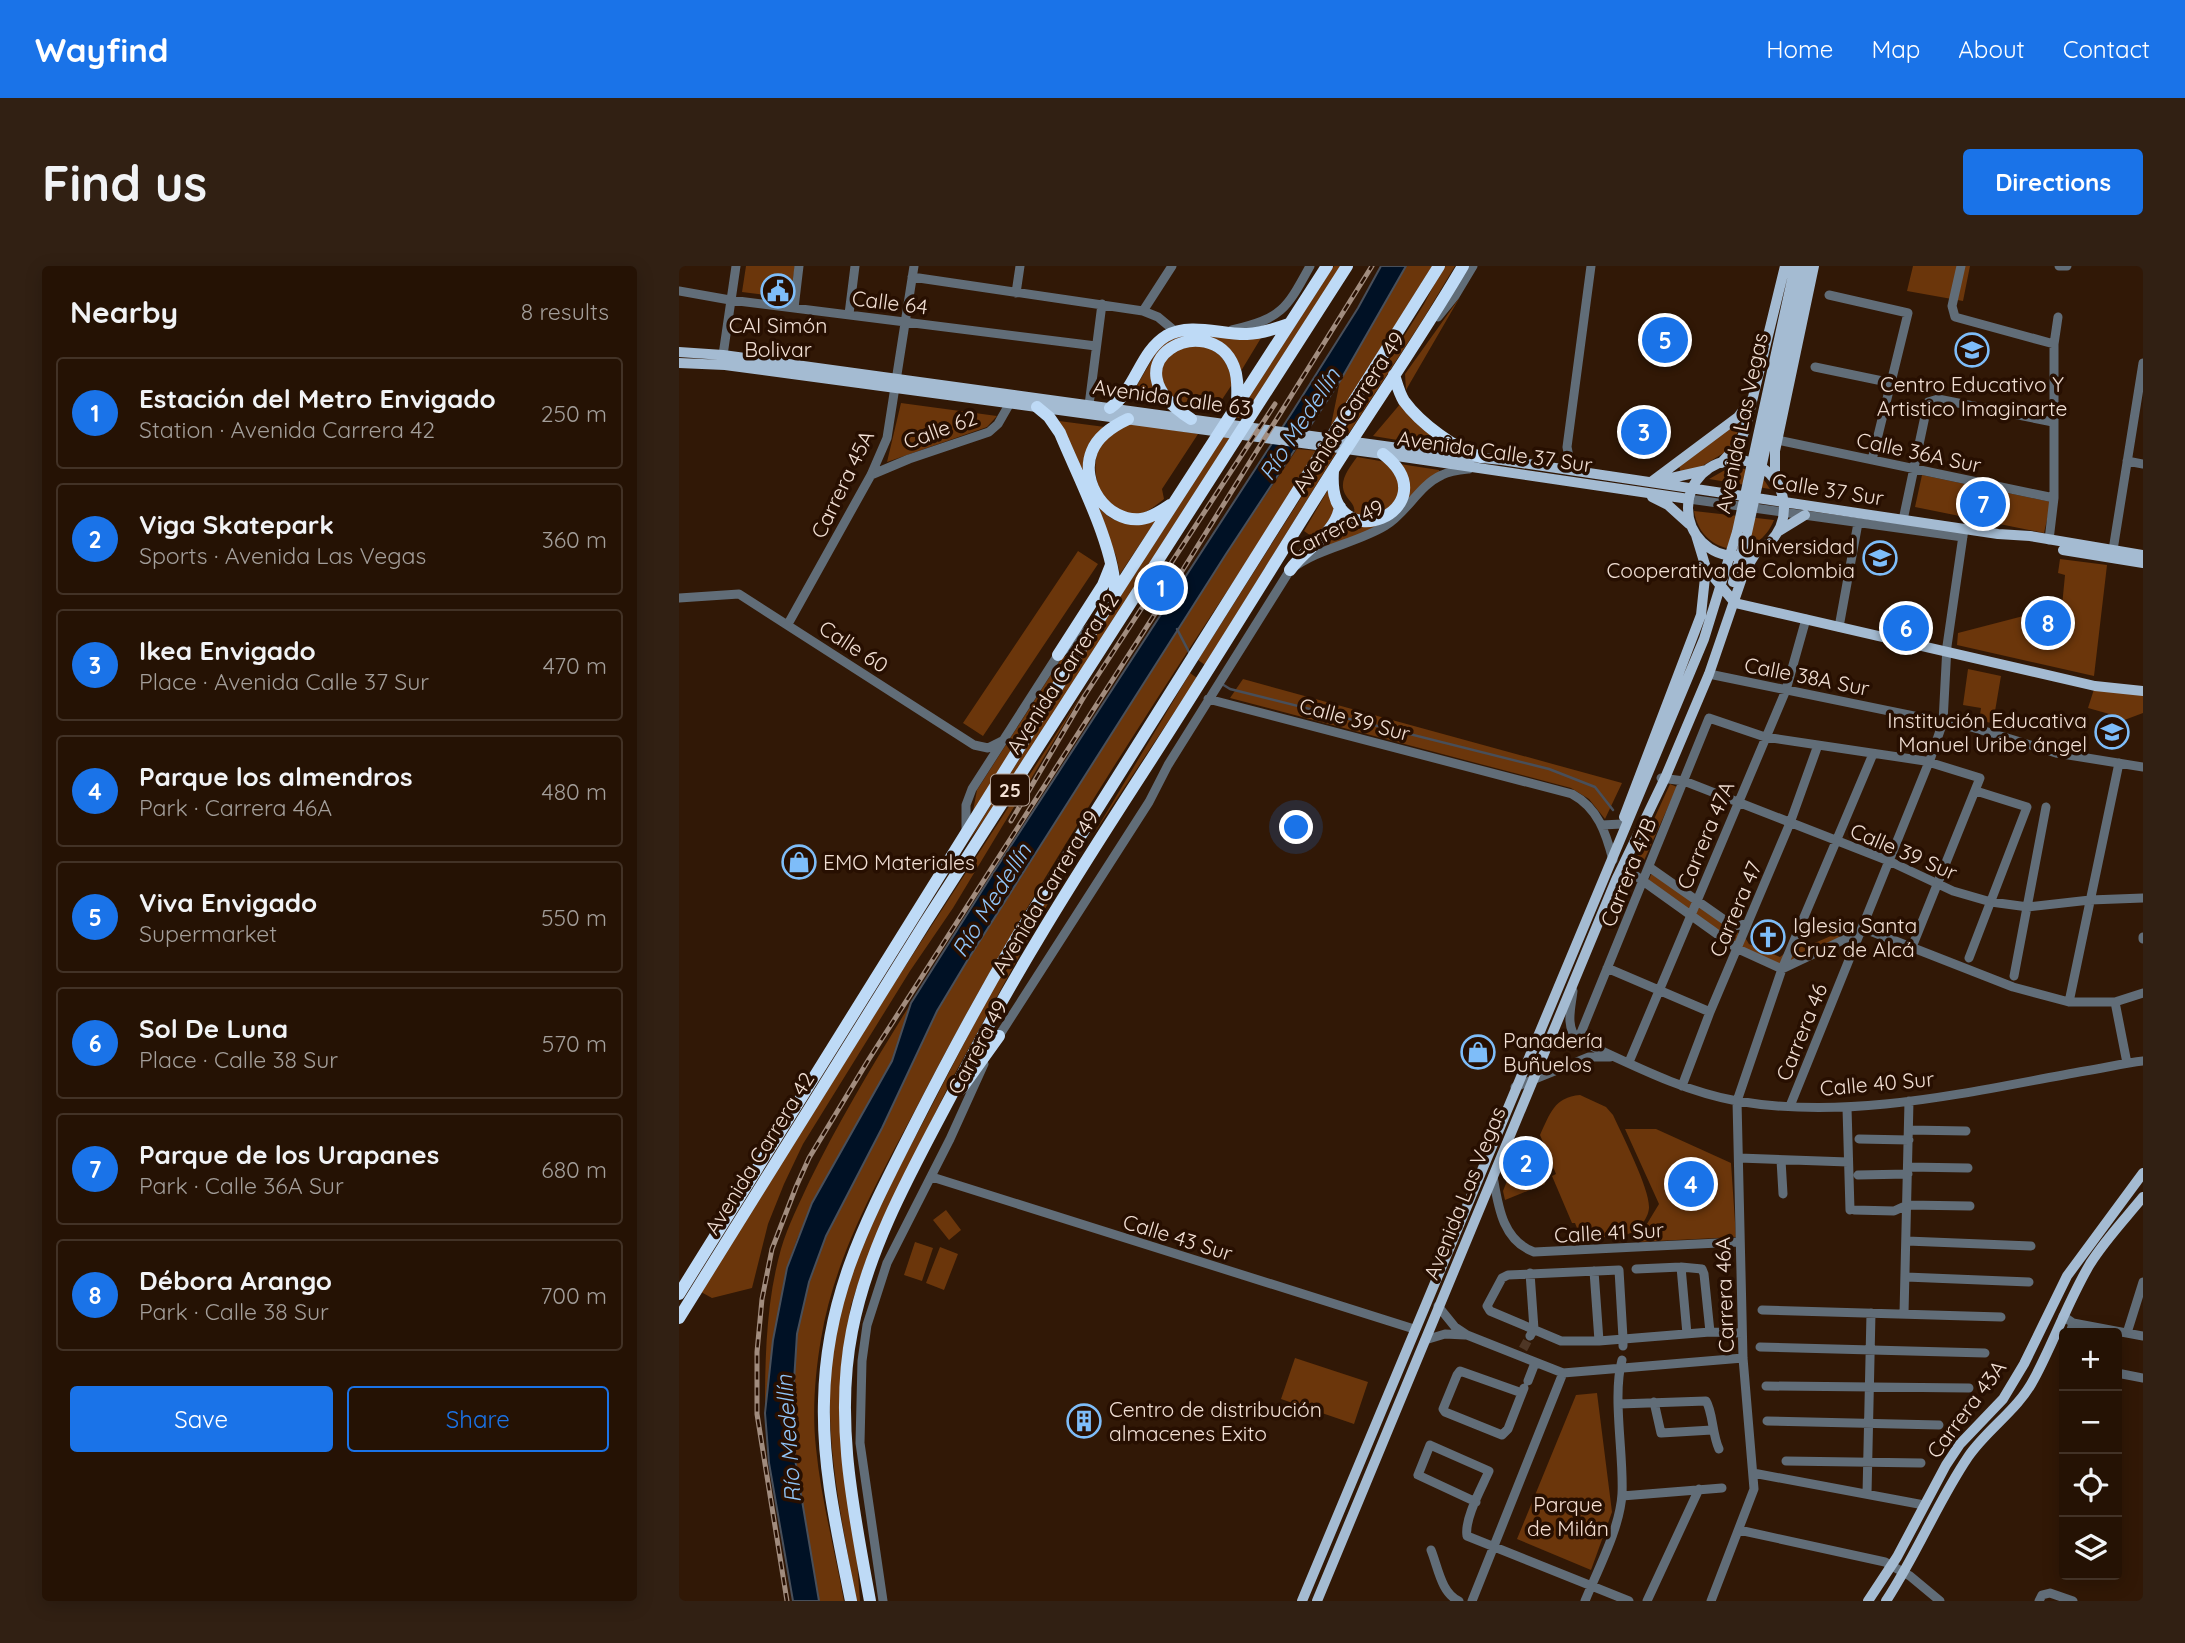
<!DOCTYPE html>
<meta charset="utf-8">
<style>
:root{--surface:#251204;--page:#312013;--text:#f1f3f6;--muted:#a39e9a;--line:#423226;--accent:#1a73e8}
body{margin:0;font-family:Quicksand,sans-serif;background:var(--page);color:var(--text)}
.controls{position:absolute;right:21px;bottom:21px;display:grid;overflow:hidden;border-radius:7px;box-shadow:0 4px 18px #0003}
.controls button{width:63px;height:63px;display:grid;place-items:center;padding:0;border:0;border-bottom:2px solid var(--line);background:var(--surface);color:var(--text);font:35px sans-serif}
.you{position:absolute;left:618px;top:562px;width:24px;height:24px;margin:-18px;border:5px solid #fff;border-radius:50%;background:#1a73e8;box-shadow:0 0 0 10px #1a73e833}
.badge{display:grid;place-items:center;width:46px;height:46px;border-radius:50%;background:var(--accent);color:#fff;font-size:23px;font-weight:700}
.pin{position:absolute;translate:-50% -50%;border:4px solid #fff;box-shadow:0 2px 7px #0006}
.list{margin:0;padding:0;list-style:none}
h2{display:flex;justify-content:space-between;align-items:center;height:91px;margin:0;padding:0 28px;font-size:30px}
h2 small{font-size:23px;font-weight:400;color:var(--muted)}
.list li{display:grid;grid-template-columns:46px 1fr auto;gap:21px;align-items:center;box-sizing:border-box;height:112px;margin:0 14px 14px;padding:0 14px;border:2px solid var(--line);border-radius:7px}
.list b{display:block;font-size:26px;white-space:nowrap}
.list p{margin:0;font-size:23px;white-space:nowrap;color:var(--muted)}
.list em{font-size:23px;font-style:normal;color:var(--muted)}
.actions{display:flex;gap:14px;padding:21px 28px}
.actions a{flex:1;padding:16px 0;border:2px solid var(--accent);border-radius:7px;text-align:center;font-size:24px;color:var(--accent)}
.actions .main{background:var(--accent);color:#fff}
.icon{flex:none;width:38px;height:38px;fill:none;stroke:currentColor;stroke-width:2;stroke-linecap:round;stroke-linejoin:round}
.map{position:relative;flex:none;width:1464px;height:1335px;overflow:hidden;border-radius:7px}
header{display:flex;align-items:center;gap:42px;box-sizing:border-box;height:98px;padding:0 35px;background:var(--accent);color:#fff}
header strong{font-size:33px}
nav{display:flex;gap:38px;margin-inline-start:auto;font-size:24px}
.intro{display:flex;align-items:center;justify-content:space-between;box-sizing:border-box;height:168px;padding:0 42px}
h1{margin:0;font-size:49px}
.button{padding:18px 32px;border-radius:7px;background:var(--accent);color:#fff;font-size:24px;font-weight:700}
main{display:flex;gap:42px;padding:0 42px}
aside{flex:1;background:var(--surface);border-radius:7px;box-shadow:0 4px 18px #0003}
.map>svg:first-child{display:block}
.green{fill:#6b360b}
.water{fill:#001125;stroke:#484f5a;stroke-width:2}
.lines{fill:none;stroke-linecap:round;stroke-linejoin:round}
.stream{stroke:#484f5a;stroke-width:2.5}
.minor-tunnel{stroke:#4e3625;stroke-width:9;stroke-dasharray:9 4.5;stroke-linecap:butt}
.minor{stroke:#616d78;stroke-width:9}
.major{stroke:#a4bbd2;stroke-width:10}
.highway{stroke:#bedaf6;stroke-width:12}
.rail-casing{stroke:#a18c7e;stroke-width:5}
.rail{stroke:#270f01;stroke-width:2.5;stroke-dasharray:8;stroke-linecap:butt}
.labels{text-anchor:middle;dominant-baseline:central;stroke-width:7;stroke-linejoin:round;paint-order:stroke}
.shield{fill:#270f01;stroke:#b4a195;stroke-width:2}
.shield-label{font-size:19px;font-weight:bold;fill:#f1dfd4}
.street-label{font-size:21px;fill:#f1dfd4;stroke:#270f01}
.poi-label{font-size:21px;fill:#f1dfd4;stroke:#270f01;text-anchor:start}
.park-label{font-size:21px;fill:#f5ded1;stroke:#270f01}
.water-label{font-size:23px;font-style:italic;fill:#91c6fa;stroke:#270f01}
</style>
<header>
<strong>Wayfind</strong>
<nav><a>Home</a><a>Map</a><a>About</a><a>Contact</a></nav>
</header>
<div class="intro"><h1>Find us</h1><a class="button">Directions</a></div>
<main>
<aside>
<h2>Nearby<small>8 results</small></h2>
<ul class="list">
<li><span class="badge">1</span><div><b>Estación del Metro Envigado</b><p>Station · Avenida Carrera 42</p></div><em>250 m</em></li>
<li><span class="badge">2</span><div><b>Viga Skatepark</b><p>Sports · Avenida Las Vegas</p></div><em>360 m</em></li>
<li><span class="badge">3</span><div><b>Ikea Envigado</b><p>Place · Avenida Calle 37 Sur</p></div><em>470 m</em></li>
<li><span class="badge">4</span><div><b>Parque los almendros</b><p>Park · Carrera 46A</p></div><em>480 m</em></li>
<li><span class="badge">5</span><div><b>Viva Envigado</b><p>Supermarket</p></div><em>550 m</em></li>
<li><span class="badge">6</span><div><b>Sol De Luna</b><p>Place · Calle 38 Sur</p></div><em>570 m</em></li>
<li><span class="badge">7</span><div><b>Parque de los Urapanes</b><p>Park · Calle 36A Sur</p></div><em>680 m</em></li>
<li><span class="badge">8</span><div><b>Débora Arango</b><p>Park · Calle 38 Sur</p></div><em>700 m</em></li>
</ul>
<div class="actions"><a class="main">Save</a><a>Share</a></div>
</aside>
<div class="map">
<svg width="1464" height="1335" viewBox="0 0 1464 1335">
<rect width="100%" height="100%" fill="#311806"/>
<path class="green" d="M67,0H116L111,32L63,26Z
M655,0H663L564,153L556,151Z
M727,0H753L651,164L661,115Z
M765,0H776L743,55L670,167L665,166L745,38Z
M1234,0H1291L1284,35L1228,25Z
M781,31L727,124L726,108Z
M506,67L582,72L562,105L521,71L475,93L472,114L483,137L447,132L457,121L482,78Z
M523,79C544,88 548,95 554,117L534,147C526,146 514,146 507,142C490,132 470,104 491,88C500,82 513,80 523,79Z
M222,137L318,150L308,161L208,196Z
M722,137L769,179L767,182L694,170Z
M380,155L426,161C417,172 405,183 404,198C403,207 408,216 411,224C426,259 443,260 477,254L441,308L437,290Z
M449,157L519,168L483,223L485,233C476,240 467,248 456,249C420,250 405,198 426,172C432,166 442,161 449,157Z
M1058,157L1063,159L1048,185L1020,202L1002,207L1000,200Z
M543,171L551,172L328,523L289,576L425,356Z
M618,183L640,185C502,396 360,605 244,829C204,906 156,986 142,1073C136,1108 133,1146 137,1182C142,1233 156,1285 165,1335H140L116,1193L114,1131L118,1068L130,1016L147,970L203,862L258,745L288,695L547,288Z
M651,186L657,187L526,399L519,394Z
M678,191L707,196L720,215L719,234L702,249H675C677,238 671,237 666,228C659,215 671,201 678,191Z
M721,198L760,204L761,207L718,248L690,265L643,283L661,266L668,255C703,266 706,250 729,226L730,221Z
M1061,202C1076,205 1083,209 1091,223L1030,213L1046,204Z
M1243,209L1372,236L1365,267L1236,241Z
M650,222C649,231 654,236 655,244C656,256 643,264 635,272L625,265Z
M1015,245L1095,254C1078,297 1022,290 1015,245Z
M399,285L419,298L304,470L284,457Z
M1381,293L1428,299L1415,410L1278,379L1279,367L1383,340L1386,309L1379,307Z
M394,385L293,550L298,524L382,393Z
M1289,403L1322,410L1314,457L1300,455L1302,442L1284,439Z
M511,407L518,412L414,569Z
M564,413L943,517L926,553L910,533L892,522L551,432Z
M1416,420L1464,425V447L1432,459L1434,449L1409,442Z
M405,425L274,642L231,705L124,878L105,918L89,958L73,1022L33,1032L22,1026L216,716Z
M991,518L998,521L963,599L956,595Z
M401,579L274,811L235,890L186,997L172,1039L163,1092L181,1335H177C164,1258 146,1182 152,1103C159,1010 206,928 249,847C272,803 294,759 318,715C344,669 373,624 401,579Z
M974,604L1067,673L1070,678L1101,691L1117,678L1131,679L1175,660V668L1104,702L1059,683L968,618Z
M232,737L213,795L151,905L118,973L108,1002L94,1074L86,1147C86,1092 87,1036 102,983C109,959 121,936 131,914C161,853 196,795 232,737Z
M901,829L927,841L934,849C943,869 971,923 970,942C969,954 958,966 946,969C932,972 916,971 902,972L896,957H893L873,910L877,908L861,869C871,848 875,831 901,829Z
M946,863H977L1052,897L1057,971L957,976L980,938Z
M851,875L866,918L826,934L824,925L843,877Z
M267,944L282,964L270,974L254,954Z
M236,976L254,982L243,1015L225,1009Z
M261,981L279,988L265,1024L247,1017Z
M616,1092L689,1116L675,1158L602,1133Z
M918,1127L933,1246L912,1304L838,1273L897,1129Z"/>
<path class="water" d="M702,0H727L661,115L547,288L288,695L258,745L203,862L147,970L130,1016L118,1068L114,1131L116,1193L140,1335H114L90,1197L86,1147L94,1074L108,1002L133,937L213,795L232,737L316,604L612,148L679,42Z"/>
<g class="lines">
<path class="stream" d="M498,363L511,388
M543,418L551,423L870,503L916,521L934,544"/>
<path class="minor-tunnel" d="M844,1083L851,1070"/>
<path class="minor" d="M1282,0L1273,40L1276,51L1375,78
M1380,0H1388
M233,11L464,45L479,51L497,66
M0,25L51,34L417,80
M337,27L341,0
M1150,29L1229,47L1193,194
M115,42L120,0
M464,45L493,0
M170,48L176,0
M759,51L776,30L794,0
M553,64C603,52 607,44 631,0
M44,89L57,0
M1136,101L1213,117
M410,139L423,38
M1098,174L1375,232
M1448,195L1464,198
M899,205L890,191L888,181L912,0
M192,209L230,193L310,166L319,158L331,137
M1010,233L1284,271
M1224,254L1249,136L1259,133L1374,156
M1370,274L1375,232V78L1379,51
M1434,284L1464,97
M0,332L60,328L295,479L309,482L323,475
M109,358L192,209L208,172L235,0
M1160,361L1179,257
M1030,408L1264,456H1276L1377,487L1464,501
M529,433L893,528C919,542 927,567 934,594
M982,512L1005,515L1210,595L1274,625L1312,636L1349,641L1411,634L1464,632
M923,559L943,558
M287,567V539L293,523L379,389L413,360
M970,601L1054,660L1068,658
M938,611L957,610L1059,683L1103,703L1181,666L1191,665L1334,721L1390,736H1436L1464,727
M1464,673V671
M1290,692L1348,541L1297,525
M928,702L1031,746
M1335,710L1367,541
M894,725C892,742 886,761 899,774C950,797 1002,825 1058,835C1174,855 1293,825 1406,805C1426,802 1445,797 1464,795
M1390,736L1440,497
M1436,736L1448,797
M318,773L470,536L489,499L611,304C639,282 676,278 706,260C728,247 740,219 763,209C771,205 781,204 790,203
M899,774L1030,452L1086,471L1246,495L1301,512L1233,681
M950,796L1107,424L1127,353
M1003,820L1031,746L1111,557L1139,479
M836,821L910,791H931
M1111,840L1252,491L1264,456L1268,380L1285,263
M1168,842L1171,944
M1230,864L1287,865
M1180,873L1230,874
M1060,892L1169,896
M1102,894L1104,928
M1229,901L1289,902
M1179,909L1229,908
M814,910C819,939 823,974 855,986L1060,976
M253,911L735,1063
M1175,944L1215,945L1228,939L1291,940
M1228,975L1352,980
M1002,1001L1008,1068
M957,1003L1002,1001L1023,1003L1025,1008L1031,1066
M915,1005L920,1075
M1227,1011L1350,1016
M759,1040L776,1061L788,1069L884,1107L1064,1092
M1083,1044L1322,1051
M1225,1048L1230,835
M1384,1050L1394,1057L1464,1070
M1391,1067L1394,1057
M1448,1067L1464,1016
M851,1070L855,1063L851,1007
M746,1074L766,1068L786,1069
M944,1080V1072L940,1004L829,1009L823,1012L808,1040L811,1045L882,1075H920L1031,1066L1063,1067
M1081,1081L1306,1087
M1438,1107L1464,1112
M849,1115L856,1097
M1087,1120L1290,1122
M843,1127L781,1105L778,1109L764,1143L766,1146L823,1169L829,1163L845,1122
M975,1136L982,1167L1033,1164
M940,1138L1027,1135C1034,1146 1033,1168 1040,1183
M1088,1155L1260,1159
M1107,1195L1242,1197
M1074,1207L1245,1239
M1188,1228L1192,1047
M943,1230L1043,1222
M797,1236L739,1209L751,1179L810,1205C803,1221 785,1253 788,1270L950,1335
M1060,1264L1206,1296L1231,1310L1261,1335
M752,1284C759,1301 762,1327 780,1335
M204,1335L181,1177L183,1095L188,1059L208,997L271,873L305,798
M793,1335L884,1107
M906,1335C919,1303 941,1262 943,1228C945,1189 933,1130 943,1094
M968,1335L1020,1223
M1032,1335L1075,1223L1064,1092L1058,835L1103,703L1194,488
M1360,1335L1363,1329L1371,1327L1394,1335"/>
<path class="major" d="M0,86L44,89L763,188L823,194L1319,268L1351,270L1464,289
M0,97L46,99L217,122L704,188L1010,233
M1009 242a48 48 0 1 1 96 0a48 48 0 1 1-96 0Z
M1042,197L1060,178L1066,164L1106,0
M979,215L1028,204
M1096,215V185L1135,0
M972,216L1059,151L1071,135
M973,231L989,239L1010,258
M1100,265L1126,249
M1384,284L1464,297
M1027,302L1056,337L1416,420L1464,425
M1054,316L1068,267L1126,0
M945,551L1022,349L1027,302L1017,269
M623,1335L1025,373L1058,266L1116,0
M638,1335L937,614L986,512L1030,408L1065,306L1078,285
M1189,1335L1218,1291L1267,1199L1281,1178L1324,1133L1345,1098L1388,1010L1464,907
M1207,1335C1238,1288 1258,1237 1289,1191C1308,1163 1339,1144 1355,1113C1375,1076 1389,1035 1411,998C1426,974 1446,953 1464,931"/>
<path class="highway" d="M715,109C718,118 720,127 725,135C741,157 777,184 802,191
M358,141L370,151L381,167C399,211 436,281 436,327
M431,142C457,123 461,86 487,70C512,56 542,69 568,68C583,67 596,63 610,58
M449,153C434,160 419,170 413,185C400,216 428,257 462,253C472,252 482,245 491,239
M512,153C422,95 532,41 555,101C560,113 558,127 558,139
M654,205C647,299 774,242 704,188
M611,304C627,281 656,269 661,241
M379,389L424,319L432,299
M282,823L320,770
M0,1028L436,328L648,0
M0,1052L246,657L668,0
M172,1335C159,1269 143,1203 145,1135C147,1028 188,953 235,860C268,795 302,732 339,669L760,0
M191,1335C175,1247 155,1155 173,1065C191,973 240,892 283,809C335,708 395,613 457,517C524,414 588,309 654,204C697,136 743,70 784,0"/>
<defs>
<path id="rail" d="M332,555L406,429L596,138
M108,1335L78,1148V1086L83,1033L93,983L117,921L130,892L190,793L490,326L693,0"/>
</defs>
<use href="#rail" class="rail-casing"/>
<use href="#rail" class="rail"/>
</g>
<defs>
<symbol id="civic-ring" viewBox="-11 -11 22 22"><circle r="9.5" fill="#270f01" stroke="#7ebdf9" stroke-width="1.5"/><path d="M-.6-6.5H3V-4.5H.6V-3L4-1V1h2V6H-6V1h2V-1L-.6-3ZM-1.2 2.5V6h2.4V2.5Z" fill="#7ebdf9"/></symbol>
<symbol id="school-ring" viewBox="-11 -11 22 22"><circle r="9.5" fill="#270f01" stroke="#7ebdf9" stroke-width="1.5"/><path d="M0-5L7-2L0 1L-7-2ZM-4 1L0 2.5L4 1V4Q0 6-4 4Z" fill="#7ebdf9"/></symbol>
<symbol id="university-ring" viewBox="-11 -11 22 22"><circle r="9.5" fill="#270f01" stroke="#7ebdf9" stroke-width="1.5"/><path d="M0-5L7-2L0 1L-7-2ZM-4 1L0 2.5L4 1V4Q0 6-4 4Z" fill="#7ebdf9"/></symbol>
<symbol id="shop-ring" viewBox="-11 -11 22 22"><circle r="9.5" fill="#270f01" stroke="#7ebdf9" stroke-width="1.5"/><path d="M-5-2.5h2.3a2.7 3.5 0 0 1 5.4 0H5L5.5 6h-11ZM-1.5-2.5h3a1.5 2.3 0 0 0-3 0Z" fill="#7ebdf9"/></symbol>
<symbol id="church-ring" viewBox="-11 -11 22 22"><circle r="9.5" fill="#270f01" stroke="#7ebdf9" stroke-width="1.5"/><path d="M-1.2-6h2.4v3.5h3.3v2.4h-3.3V6h-2.4V-.1h-3.3v-2.4h3.3Z" fill="#7ebdf9"/></symbol>
<symbol id="building-ring" viewBox="-11 -11 22 22"><circle r="9.5" fill="#270f01" stroke="#7ebdf9" stroke-width="1.5"/><path d="M-4-6H4V6H1V3H-1V6H-4ZM-2.5-4.3h1.7v1.8h-1.7ZM.8-4.3h1.7v1.8H.8ZM-2.5-1h1.7V.8h-1.7ZM.8-1h1.7V.8H.8Z" fill="#7ebdf9"/></symbol>
</defs>
<g fill-rule="evenodd">
<use href="#civic-ring" x="80" y="6" width="38" height="38"/>
<use href="#school-ring" x="1274" y="65" width="38" height="38"/>
<use href="#university-ring" x="1182" y="273" width="38" height="38"/>
<use href="#school-ring" x="1414" y="447" width="38" height="38"/>
<use href="#shop-ring" x="101" y="577" width="38" height="38"/>
<use href="#church-ring" x="1070" y="652" width="38" height="38"/>
<use href="#shop-ring" x="780" y="767" width="38" height="38"/>
<use href="#building-ring" x="386" y="1136" width="38" height="38"/>
</g>
<g class="labels">
<rect class="shield" x="312" y="508.5" width="38" height="31" rx="5"/>
<g class="shield-label">
<text x="331" y="524">25</text>
</g>
<g class="street-label">
<text transform="translate(211 36) rotate(7)">Calle 64</text>
<text transform="translate(493 131) rotate(8)">Avenida Calle 63</text>
<text transform="translate(669 146) rotate(-57)">Avenida Carrera 49</text>
<text transform="translate(1062 157) rotate(-78)">Avenida Las Vegas</text>
<text transform="translate(261 163) rotate(-20)">Calle 62</text>
<text transform="translate(816 185) rotate(8)">Avenida Calle 37 Sur</text>
<text transform="translate(1240 186) rotate(12)">Calle 36A Sur</text>
<text transform="translate(163 218) rotate(-64)">Carrera 45A</text>
<text transform="translate(1149 223) rotate(9)">Calle 37 Sur</text>
<text transform="translate(657 262) rotate(-27)">Carrera 49</text>
<text transform="translate(175 380) rotate(33)">Calle 60</text>
<text transform="translate(383 407) rotate(-57)">Avenida Carrera 42</text>
<text transform="translate(1128 410) rotate(11)">Calle 38A Sur</text>
<text transform="translate(676 453) rotate(15)">Calle 39 Sur</text>
<text transform="translate(1026 569) rotate(-67)">Carrera 47A</text>
<text transform="translate(1225 585) rotate(23)">Calle 39 Sur</text>
<text transform="translate(949 606) rotate(-68)">Carrera 47B</text>
<text transform="translate(366 626) rotate(-59)">Avenida Carrera 49</text>
<text transform="translate(1056 643) rotate(-67)">Carrera 47</text>
<text transform="translate(1122 766) rotate(-68)">Carrera 46</text>
<text transform="translate(298 781) rotate(-62)">Carrera 49</text>
<text transform="translate(1198 817) rotate(-5)">Calle 40 Sur</text>
<text transform="translate(80 887) rotate(-58)">Avenida Carrera 42</text>
<text transform="translate(785 927) rotate(-68)">Avenida Las Vegas</text>
<text transform="translate(930 966) rotate(-3)">Calle 41 Sur</text>
<text transform="translate(499 971) rotate(17)">Calle 43 Sur</text>
<text transform="translate(1045 1029) rotate(-92)">Carrera 46A</text>
<text transform="translate(1287 1143) rotate(-53)">Carrera 43A</text>
</g>
<g class="poi-label">
<text x="99" y="59" text-anchor="middle">CAI Simón<tspan x="99" dy="24">Bolivar</tspan></text>
<text x="1293" y="118" text-anchor="middle">Centro Educativo Y<tspan x="1293" dy="24">Artistico Imaginarte</tspan></text>
<text x="1176" y="280" text-anchor="end">Universidad<tspan x="1176" dy="24">Cooperativa de Colombia</tspan></text>
<text x="1408" y="454" text-anchor="end">Institución Educativa<tspan x="1408" dy="24">Manuel Uribe ángel</tspan></text>
<text x="144" y="596">EMO Materiales</text>
<text x="1114" y="659">Iglesia Santa<tspan x="1114" dy="24">Cruz de Alcá</tspan></text>
<text x="824" y="774">Panadería<tspan x="824" dy="24">Buñuelos</tspan></text>
<text x="430" y="1143">Centro de distribución<tspan x="430" dy="24">almacenes Exito</tspan></text>
</g>
<g class="park-label">
<text x="889" y="1238">Parque<tspan x="889" dy="24">de Milán</tspan></text>
</g>
<g class="water-label">
<text transform="translate(620 158) rotate(-57)">Río Medellín</text>
<text transform="translate(312 634) rotate(-58)">Río Medellín</text>
<text transform="translate(109 1173) rotate(-94)">Río Medellín</text>
</g>
</g>
</svg>
<div class="controls">
<button>+</button>
<button>−</button>
<button><svg class="icon" aria-label="locate" viewBox="0 0 24 24"><circle cx="12" cy="12" r="6"/><path d="M12 2v4M12 18v4M2 12h4M18 12h4"/></svg></button>
<button><svg class="icon" aria-label="layers" viewBox="0 0 24 24"><path d="M12 4l9 5-9 5-9-5zM3 14l9 5 9-5"/></svg></button>
</div>
<div class="you"></div>
<div class="pin badge" style="left:482px;top:322px">1</div>
<div class="pin badge" style="left:847px;top:897px">2</div>
<div class="pin badge" style="left:965px;top:166px">3</div>
<div class="pin badge" style="left:1012px;top:918px">4</div>
<div class="pin badge" style="left:986px;top:74px">5</div>
<div class="pin badge" style="left:1227px;top:362px">6</div>
<div class="pin badge" style="left:1304px;top:238px">7</div>
<div class="pin badge" style="left:1369px;top:357px">8</div>
</div>
</main>
